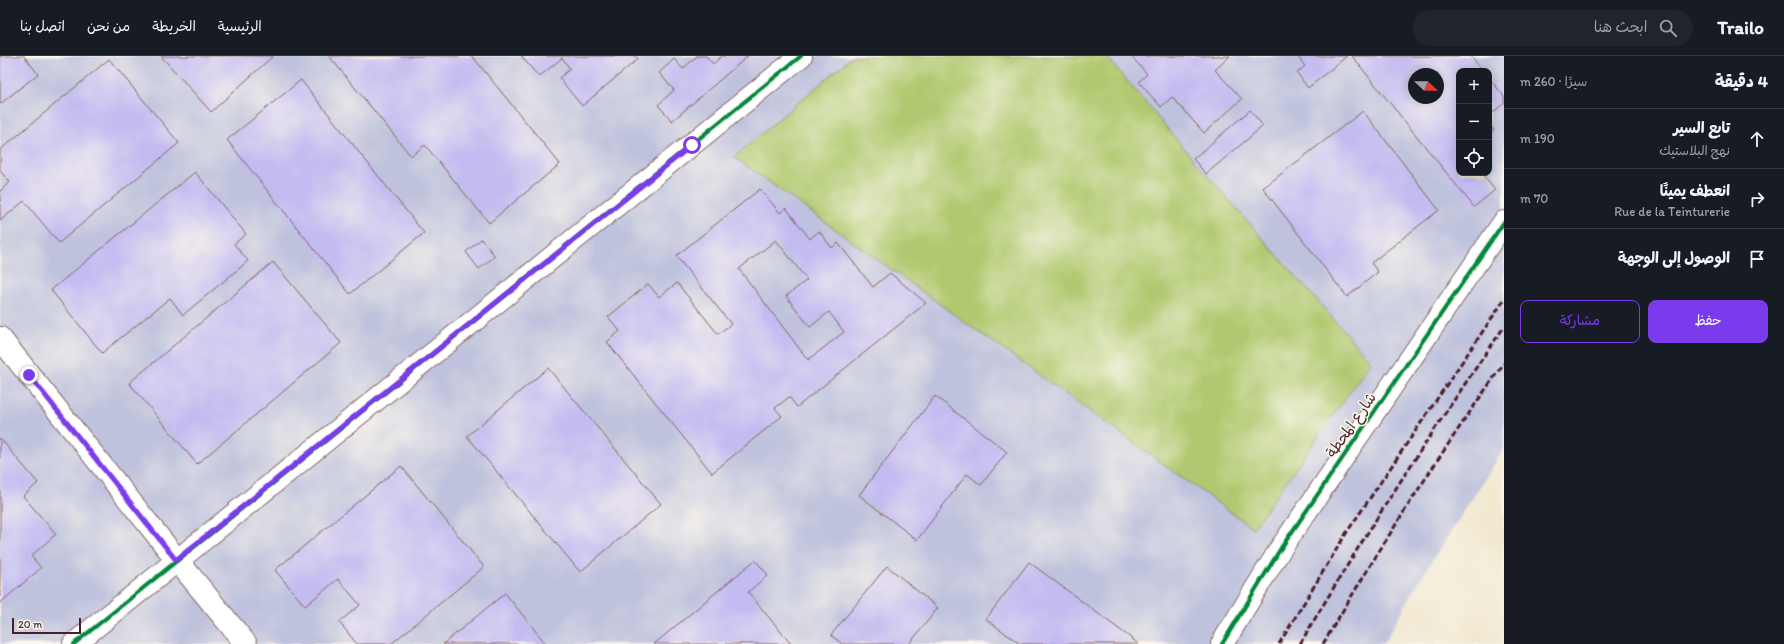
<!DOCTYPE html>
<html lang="ar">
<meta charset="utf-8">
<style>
:root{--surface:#171b24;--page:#20242c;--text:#f1f3f6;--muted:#9ea1a6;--line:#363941;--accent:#7c3aed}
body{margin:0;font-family:Itim,"Playpen Sans Arabic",sans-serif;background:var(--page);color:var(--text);direction:rtl}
.controls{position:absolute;right:12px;top:12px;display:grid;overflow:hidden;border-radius:8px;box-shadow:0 2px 10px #0003}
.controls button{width:36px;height:36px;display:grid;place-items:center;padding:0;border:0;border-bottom:1px solid var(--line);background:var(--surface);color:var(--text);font:20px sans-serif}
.compass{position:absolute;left:1408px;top:12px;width:36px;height:36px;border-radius:50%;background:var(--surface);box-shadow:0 2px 10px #0003;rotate:112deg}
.scale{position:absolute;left:12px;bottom:10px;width:69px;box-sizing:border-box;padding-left:4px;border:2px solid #4a1f2b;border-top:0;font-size:11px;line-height:14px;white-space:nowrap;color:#4a1f2b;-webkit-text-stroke:3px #fbf7ec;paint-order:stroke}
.stop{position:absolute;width:12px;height:12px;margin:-9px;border:3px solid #7c3aed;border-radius:50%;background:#fff}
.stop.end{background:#7c3aed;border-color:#fff;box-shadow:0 1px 4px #0008}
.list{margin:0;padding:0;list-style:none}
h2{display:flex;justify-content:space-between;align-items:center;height:52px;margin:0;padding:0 16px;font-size:17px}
h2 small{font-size:13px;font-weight:400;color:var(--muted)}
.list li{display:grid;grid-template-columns:26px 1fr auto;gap:12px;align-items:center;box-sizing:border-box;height:60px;padding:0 16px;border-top:1px solid var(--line)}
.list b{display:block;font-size:15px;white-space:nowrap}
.list p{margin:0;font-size:13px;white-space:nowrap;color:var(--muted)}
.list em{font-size:13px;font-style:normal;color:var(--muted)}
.actions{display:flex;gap:8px;padding:12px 16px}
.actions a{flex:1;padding:9px 0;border:1px solid var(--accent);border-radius:8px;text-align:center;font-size:14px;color:var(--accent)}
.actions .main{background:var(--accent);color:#fff}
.icon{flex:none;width:22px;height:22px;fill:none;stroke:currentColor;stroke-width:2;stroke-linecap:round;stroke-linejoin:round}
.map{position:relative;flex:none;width:1504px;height:588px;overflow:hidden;direction:ltr}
header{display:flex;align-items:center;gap:24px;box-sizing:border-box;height:56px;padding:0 20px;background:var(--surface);border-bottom:1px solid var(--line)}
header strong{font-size:19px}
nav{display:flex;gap:22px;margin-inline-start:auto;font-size:14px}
.search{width:280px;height:36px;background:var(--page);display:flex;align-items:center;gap:10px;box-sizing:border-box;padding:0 14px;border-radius:22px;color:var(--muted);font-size:15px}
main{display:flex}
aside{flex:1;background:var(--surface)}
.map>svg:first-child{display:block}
.industrial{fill:#bfc2dd;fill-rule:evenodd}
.green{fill:#b0c96f;stroke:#7d744d}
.building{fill:#c3bcf1;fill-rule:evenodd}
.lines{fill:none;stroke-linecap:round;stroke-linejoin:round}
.minor-casing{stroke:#846564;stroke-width:24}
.minor{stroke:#fff;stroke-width:22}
.rail{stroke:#4a1f2b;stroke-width:3;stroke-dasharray:6 3;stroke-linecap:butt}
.cycleway-casing{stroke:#fbf7ec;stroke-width:6}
.cycleway{stroke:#00873e;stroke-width:4}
.route{stroke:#7c3aed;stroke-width:5}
.labels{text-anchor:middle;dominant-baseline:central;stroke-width:3;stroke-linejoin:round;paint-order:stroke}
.street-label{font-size:15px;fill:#4a1f2b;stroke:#fbf7ec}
</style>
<header>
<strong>Trailo</strong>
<div class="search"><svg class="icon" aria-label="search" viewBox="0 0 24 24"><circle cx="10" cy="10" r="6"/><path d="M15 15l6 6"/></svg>ابحث هنا</div>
<nav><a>الرئيسية</a><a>الخريطة</a><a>من نحن</a><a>اتصل بنا</a></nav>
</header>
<main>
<aside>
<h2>4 دقيقة<small>سيرًا · 260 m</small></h2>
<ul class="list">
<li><svg class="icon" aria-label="ahead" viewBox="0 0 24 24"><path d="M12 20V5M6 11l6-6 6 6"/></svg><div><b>تابع السير</b><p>نهج البلاستيك</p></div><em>190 m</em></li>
<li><svg class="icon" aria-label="right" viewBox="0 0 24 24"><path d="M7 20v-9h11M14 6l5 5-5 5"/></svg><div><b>انعطف يمينًا</b><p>Rue de la Teinturerie</p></div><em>70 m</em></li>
<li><svg class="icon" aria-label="arrive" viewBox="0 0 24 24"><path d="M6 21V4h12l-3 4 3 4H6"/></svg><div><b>الوصول إلى الوجهة</b></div></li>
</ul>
<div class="actions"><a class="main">حفظ</a><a>مشاركة</a></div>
</aside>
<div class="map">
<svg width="1504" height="588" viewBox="0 0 1504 588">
<rect width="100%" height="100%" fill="#fbf7ec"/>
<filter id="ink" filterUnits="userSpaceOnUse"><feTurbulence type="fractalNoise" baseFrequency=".025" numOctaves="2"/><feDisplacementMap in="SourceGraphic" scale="8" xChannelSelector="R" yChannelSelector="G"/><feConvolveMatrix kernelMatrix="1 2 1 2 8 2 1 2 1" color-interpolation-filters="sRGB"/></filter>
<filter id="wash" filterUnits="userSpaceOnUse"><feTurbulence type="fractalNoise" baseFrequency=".012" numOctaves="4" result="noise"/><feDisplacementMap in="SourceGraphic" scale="16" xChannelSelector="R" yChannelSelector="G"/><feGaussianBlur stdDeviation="0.9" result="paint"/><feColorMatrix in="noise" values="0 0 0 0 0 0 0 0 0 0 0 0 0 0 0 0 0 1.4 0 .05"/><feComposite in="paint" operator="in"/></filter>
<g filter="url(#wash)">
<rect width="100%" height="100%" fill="#f1e8cf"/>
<path class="industrial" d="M0,0H1504V393L1421,522L1383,588H0ZM1459,15H1489V117H1459ZM1414,18H1438V42H1414Z"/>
<path class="green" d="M853,0H1106L1193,103L1371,306L1253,472L734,101Z"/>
<g id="blocks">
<path class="building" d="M0,0H24L38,18L0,48Z
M161,0H273L211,56Z
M329,0H472L560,108L489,167L425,89L411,100Z
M521,0H635L638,3L582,50L559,22L570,13L562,2L539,21Z
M697,0H706L713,8L722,0H748L672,65L658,49L674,34L659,17L674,3L683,13Z
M1131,0H1230L1215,14L1242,43L1204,77L1172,41L1161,51L1139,26L1147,18Z
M1297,0H1347L1308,32L1297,17L1305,10Z
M1352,0H1471L1483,15H1459V86L1457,88L1459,90V117H1481L1495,134L1474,151ZM1414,18H1438V42H1414Z
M109,3L179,87L59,187L24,145L0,165V135L10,126L0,115V94Z
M1489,22L1504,40V47L1489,60Z
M301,24L424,177L350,238L227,84Z
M1250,54L1263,70L1206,118L1193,103Z
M1363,55L1439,154L1371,207L1378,216L1347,241L1263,132Z
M1489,68L1494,74L1489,78Z
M195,116L246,178L234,188L248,205L183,259L170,242L102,297L51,234Z
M760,133L780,157L786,152L810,183L819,175L832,192L838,187L873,231L890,217L926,247L797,351L789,341L775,352L782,360L712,417L607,286L620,275L608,261L648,228L659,241L677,227L718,278L731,268L676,200ZM776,184L807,224L786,240L810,271L829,256L844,276L808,304L739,213Z
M481,183L495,200L479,213L466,196Z
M273,206L341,287L197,408L129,327Z
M548,312L661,448L580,516L467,380Z
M935,340L1007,396L981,429L967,418L917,484L859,439Z
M0,382L38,427L23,440L56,478L31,500L41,512L0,547Z
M401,410L484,511L391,588H357L339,566L360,549L338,523L305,550L275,514Z
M755,504L768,519L748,536L791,588H654Z
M1029,506L1139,588H1020L986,563Z
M887,510L938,552L909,588H842L831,579Z
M505,537L546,588H443Z"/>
</g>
</g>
<g filter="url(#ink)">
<use href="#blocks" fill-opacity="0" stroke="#846564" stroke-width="1"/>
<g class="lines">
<defs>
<path id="minor" d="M0,282L177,504L246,588
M74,588L801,0
M1222,588L1281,492L1504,166"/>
</defs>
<use href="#minor" class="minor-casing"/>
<use href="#minor" class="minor"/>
<path class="rail" d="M1279,588L1347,476L1504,244
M1300,588C1364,479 1432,375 1504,271
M1323,588C1380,491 1439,399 1504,307"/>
<defs>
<path id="cycleway" d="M74,588L801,0
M1222,588L1281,492L1504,166"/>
</defs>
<use href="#cycleway" class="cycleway-casing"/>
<use href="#cycleway" class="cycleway"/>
</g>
</g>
<g class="lines" filter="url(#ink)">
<path class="route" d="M29,319L176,504L692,89"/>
</g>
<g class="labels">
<g class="street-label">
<text transform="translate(1351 369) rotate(-55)">شارع المحطة</text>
</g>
</g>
</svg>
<div class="controls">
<button>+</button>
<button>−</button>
<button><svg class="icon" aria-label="locate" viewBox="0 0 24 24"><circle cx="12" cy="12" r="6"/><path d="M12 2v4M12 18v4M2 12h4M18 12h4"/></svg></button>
</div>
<svg class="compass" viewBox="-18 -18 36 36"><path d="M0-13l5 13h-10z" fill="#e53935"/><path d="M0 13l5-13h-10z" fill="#9ea1a6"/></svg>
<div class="scale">20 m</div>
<div class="stop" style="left:692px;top:89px"></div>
<div class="stop end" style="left:29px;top:319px"></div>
</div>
</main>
